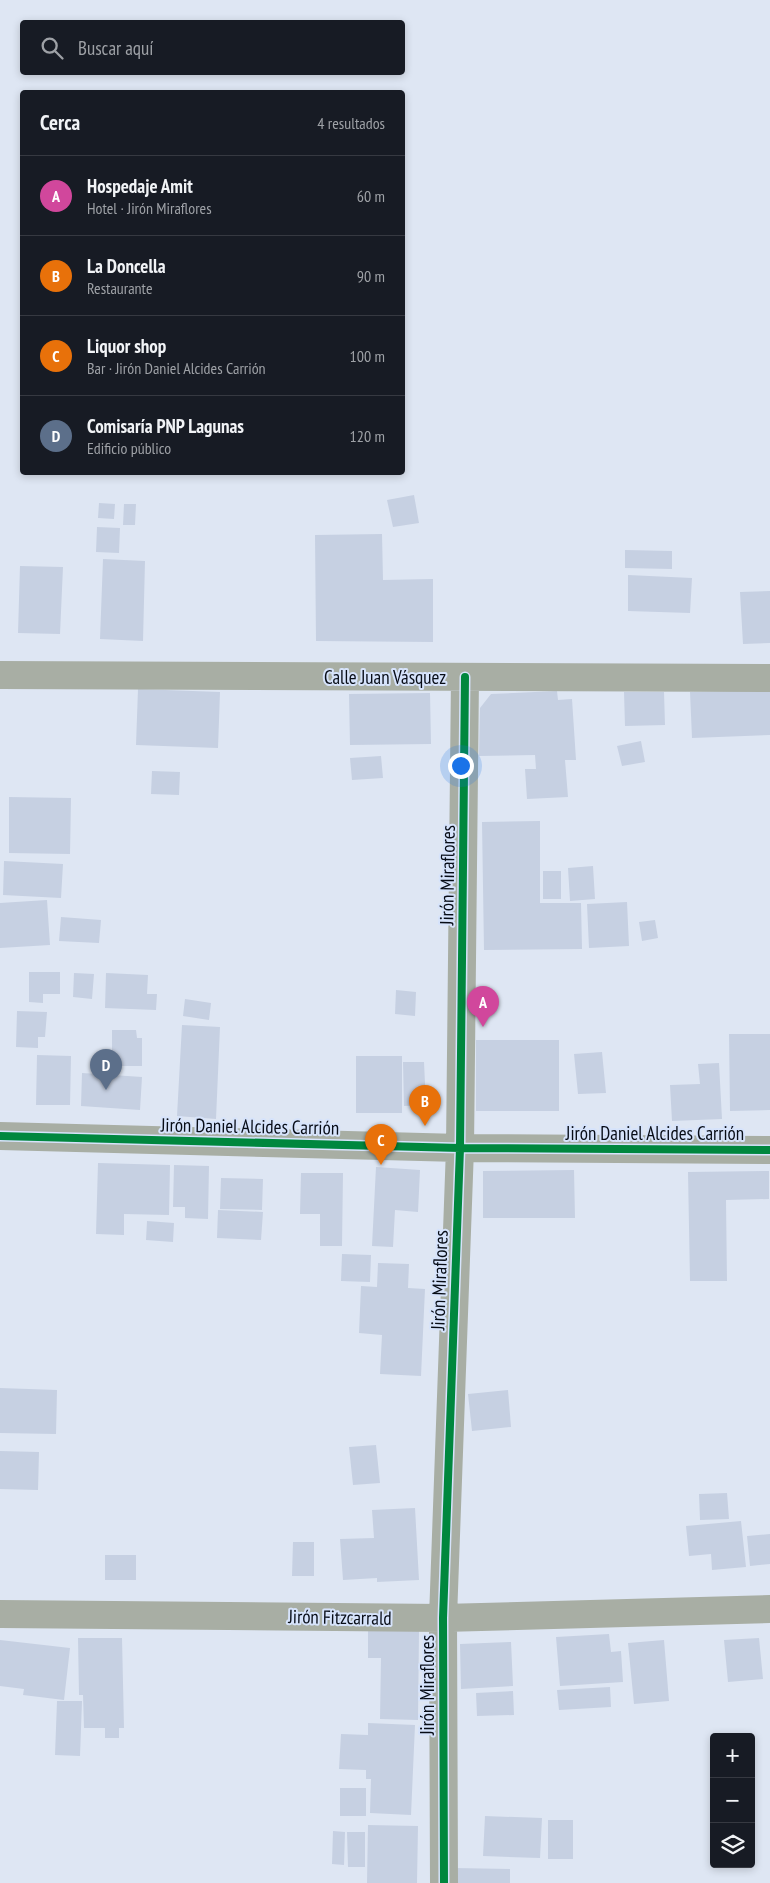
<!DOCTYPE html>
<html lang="es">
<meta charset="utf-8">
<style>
:root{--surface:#171b24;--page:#20242c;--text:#f1f3f6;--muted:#9ea1a6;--line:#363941;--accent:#d93025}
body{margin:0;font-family:"PT Sans Narrow",sans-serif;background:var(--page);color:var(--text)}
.controls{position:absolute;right:15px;bottom:15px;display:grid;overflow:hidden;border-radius:5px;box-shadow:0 2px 8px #0003}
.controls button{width:45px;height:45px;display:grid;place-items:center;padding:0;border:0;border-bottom:1px solid var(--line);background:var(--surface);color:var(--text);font:25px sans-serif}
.you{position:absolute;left:460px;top:765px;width:18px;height:18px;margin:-12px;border:4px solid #fff;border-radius:50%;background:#1a73e8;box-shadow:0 0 0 8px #1a73e833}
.badge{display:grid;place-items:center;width:32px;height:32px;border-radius:50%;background:var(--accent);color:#fff;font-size:16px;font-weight:700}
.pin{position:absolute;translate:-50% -41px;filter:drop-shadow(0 1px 2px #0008)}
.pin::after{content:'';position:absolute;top:26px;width:18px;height:15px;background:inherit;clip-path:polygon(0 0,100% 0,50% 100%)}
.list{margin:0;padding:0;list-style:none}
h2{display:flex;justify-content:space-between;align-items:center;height:65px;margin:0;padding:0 20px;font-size:21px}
h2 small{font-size:16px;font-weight:400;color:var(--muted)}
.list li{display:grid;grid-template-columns:32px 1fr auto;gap:15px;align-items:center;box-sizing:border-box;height:80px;padding:0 20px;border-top:1px solid var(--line)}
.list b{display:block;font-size:19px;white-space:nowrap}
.list p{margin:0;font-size:16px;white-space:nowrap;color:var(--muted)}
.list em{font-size:16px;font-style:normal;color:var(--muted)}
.icon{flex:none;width:28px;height:28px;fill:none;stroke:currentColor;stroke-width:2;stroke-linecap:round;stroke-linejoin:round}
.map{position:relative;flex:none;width:770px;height:1883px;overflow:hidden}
.search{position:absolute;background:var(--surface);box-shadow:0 2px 8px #0003;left:20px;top:20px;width:385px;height:55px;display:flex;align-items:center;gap:12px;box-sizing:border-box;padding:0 18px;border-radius:5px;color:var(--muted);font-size:19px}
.panel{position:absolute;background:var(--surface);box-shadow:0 2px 8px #0003;left:20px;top:90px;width:385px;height:385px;border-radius:5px}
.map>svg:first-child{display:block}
.building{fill:#c6d0e2}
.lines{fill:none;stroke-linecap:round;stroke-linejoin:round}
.minor{stroke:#a8aea4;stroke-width:28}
.cycleway-casing{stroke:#d6e3fb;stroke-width:11}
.cycleway{stroke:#00873e;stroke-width:8}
.labels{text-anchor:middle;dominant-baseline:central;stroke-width:4;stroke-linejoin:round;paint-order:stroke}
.street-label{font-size:19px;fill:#070c16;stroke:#d6e3fb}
</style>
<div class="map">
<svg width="770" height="1883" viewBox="0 0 770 1883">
<rect width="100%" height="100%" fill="#dee6f3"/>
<path class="building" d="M414,495L419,523L393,527L387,500Z
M99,503L115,504L114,519L98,518Z
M124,504H136L135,525H123Z
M97,527L120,528L119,553L96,552Z
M382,534L383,580L433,579V642L316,641L315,535Z
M625,550L672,551V569L625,568Z
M103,559L145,561L143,641L100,639Z
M20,566L63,567L60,634L18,633Z
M628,575L692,578L690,613L628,611Z
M770,591V643L743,644L740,592Z
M138,689L220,692L218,748L136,745Z
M770,690V735L692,738L690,692Z
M557,691L558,700L572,699L576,760H565L568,797L527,799L525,769H536L535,755L479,756L480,708L491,694Z
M624,692H664L665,725L625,726Z
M430,693L431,744L350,745L349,694Z
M641,741L645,762L622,766L617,746Z
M381,756L383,778L352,780L350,758Z
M152,771L180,772L179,795L151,794Z
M9,797L71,798L70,854L9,853Z
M540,821V903H581L582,949L484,950L482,822Z
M4,861L63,864L61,898L3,895Z
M593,866L595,899L570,901L568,868Z
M543,871H561V899H543Z
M47,900L50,945L0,948V903Z
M627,902L629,946L589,948L587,904Z
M61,917L101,920L99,943L59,941Z
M655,920L658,938L642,941L639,922Z
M29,972H60V994H43V1003L29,1002Z
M74,973L94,974L92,999L73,997Z
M106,973L148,975L147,994H157L156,1010L105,1008Z
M396,990L416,992L415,1016L395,1014Z
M185,999L211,1003L209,1020L183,1016Z
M17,1011L47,1012L45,1037H38V1048L16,1047Z
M182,1025L220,1027L216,1119L177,1116Z
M112,1030H136L137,1038H142V1066H112Z
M729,1034H770V1110L730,1111Z
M476,1040H559V1111H476Z
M602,1052L606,1093L578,1094L574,1054Z
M37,1055L71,1056L70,1105H36Z
M356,1056H402V1113H356Z
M403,1062H424L426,1105L404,1106Z
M719,1063L722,1119L672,1121L670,1085L700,1084L698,1064Z
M82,1073L142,1077L140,1110L81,1106Z
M98,1163L170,1165L169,1215L124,1214V1235L96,1234Z
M174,1165L209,1166L208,1219L185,1218V1207H173Z
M376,1167L420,1170L418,1212L395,1210L393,1247L372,1246Z
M574,1170L575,1218H483V1171Z
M769,1171V1199L726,1200L727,1281H690L688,1172Z
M301,1173H343L342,1246H320V1214H300Z
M221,1178L263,1179L262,1210L220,1209Z
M218,1210L263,1212L261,1240L217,1238Z
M147,1221L174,1223L173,1242L146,1240Z
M342,1254L371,1255L370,1282L341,1281Z
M378,1263L409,1264L408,1288L425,1289L421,1376L380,1374L382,1335L359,1333L361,1286L377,1287Z
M0,1388L57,1390L56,1434L0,1433Z
M508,1390L511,1427L472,1431L468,1394Z
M376,1445L380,1483L353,1485L349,1447Z
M0,1451L39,1452L38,1490L0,1489Z
M727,1493L729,1519L700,1520L699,1494Z
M415,1508L419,1580L377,1582V1578L343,1580L340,1539L374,1538L372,1510Z
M741,1521L746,1567L712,1570L711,1554L689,1556L686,1526Z
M770,1534V1564L750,1566L747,1536Z
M293,1542H314V1576H292Z
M105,1555H136V1580H105Z
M368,1629L419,1631L418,1720L380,1719L381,1658H368Z
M609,1634L611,1652L621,1651L623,1682L560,1686L556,1637Z
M78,1638H122L124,1728H119V1738H105V1728H84L83,1695H79Z
M759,1638L763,1679L728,1682L724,1640Z
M0,1640L70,1648L64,1700L23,1695L24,1689L0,1686Z
M664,1640L669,1701L634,1704L628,1643Z
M511,1642L513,1686L461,1689L460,1644Z
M610,1687L611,1707L559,1710L557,1690Z
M513,1691L514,1715L477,1716L476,1693Z
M57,1701H82L80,1756L55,1755Z
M368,1723L415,1725L411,1815L370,1813L371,1779H366V1770L339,1769L341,1734L368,1735Z
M340,1788H366V1816H340Z
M485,1816L542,1818L540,1858L483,1856Z
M548,1820H573V1859H548Z
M368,1825L418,1826L417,1883H367Z
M333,1831L345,1832L344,1865L332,1864Z
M347,1832H365V1867H348Z
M454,1868L510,1869V1883H453Z"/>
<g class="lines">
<path class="minor" d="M0,675L770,678
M0,1136L460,1148L770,1150
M0,1614L443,1618L770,1609
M444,1883L443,1618L460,1148L465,677"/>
<defs>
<path id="cycleway" d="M0,1136L460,1148L770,1150
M444,1883L443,1618L460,1148L465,677"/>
</defs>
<use href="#cycleway" class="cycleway-casing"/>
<use href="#cycleway" class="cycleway"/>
</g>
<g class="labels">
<g class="street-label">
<text x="385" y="677">Calle Juan Vásquez</text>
<text transform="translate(447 875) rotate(-89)">Jirón Miraflores</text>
<text transform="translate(250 1126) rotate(1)">Jirón Daniel Alcides Carrión</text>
<text x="655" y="1133">Jirón Daniel Alcides Carrión</text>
<text transform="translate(439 1280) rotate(-88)">Jirón Miraflores</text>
<text transform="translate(340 1617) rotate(1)">Jirón Fitzcarrald</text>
<text transform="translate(427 1685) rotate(-90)">Jirón Miraflores</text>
</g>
</g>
</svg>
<div class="controls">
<button>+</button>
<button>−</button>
<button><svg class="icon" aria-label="layers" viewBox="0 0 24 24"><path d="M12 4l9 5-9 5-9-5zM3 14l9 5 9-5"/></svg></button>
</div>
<div class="you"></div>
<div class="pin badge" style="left:483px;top:1027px;background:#d1479c">A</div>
<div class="pin badge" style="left:425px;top:1126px;background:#e8710a">B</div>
<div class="pin badge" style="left:381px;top:1165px;background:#e8710a">C</div>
<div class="pin badge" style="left:106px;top:1090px;background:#5c6f8a">D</div>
<div class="search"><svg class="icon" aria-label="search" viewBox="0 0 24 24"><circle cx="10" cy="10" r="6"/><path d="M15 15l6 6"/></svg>Buscar aquí</div>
<section class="panel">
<h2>Cerca<small>4 resultados</small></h2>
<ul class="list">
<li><span class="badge" style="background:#d1479c">A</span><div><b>Hospedaje Amit</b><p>Hotel · Jirón Miraflores</p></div><em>60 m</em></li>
<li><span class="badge" style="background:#e8710a">B</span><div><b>La Doncella</b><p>Restaurante</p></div><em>90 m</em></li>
<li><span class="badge" style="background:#e8710a">C</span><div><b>Liquor shop</b><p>Bar · Jirón Daniel Alcides Carrión</p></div><em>100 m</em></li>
<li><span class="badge" style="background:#5c6f8a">D</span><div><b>Comisaría PNP Lagunas</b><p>Edificio público</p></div><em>120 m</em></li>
</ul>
</section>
</div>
